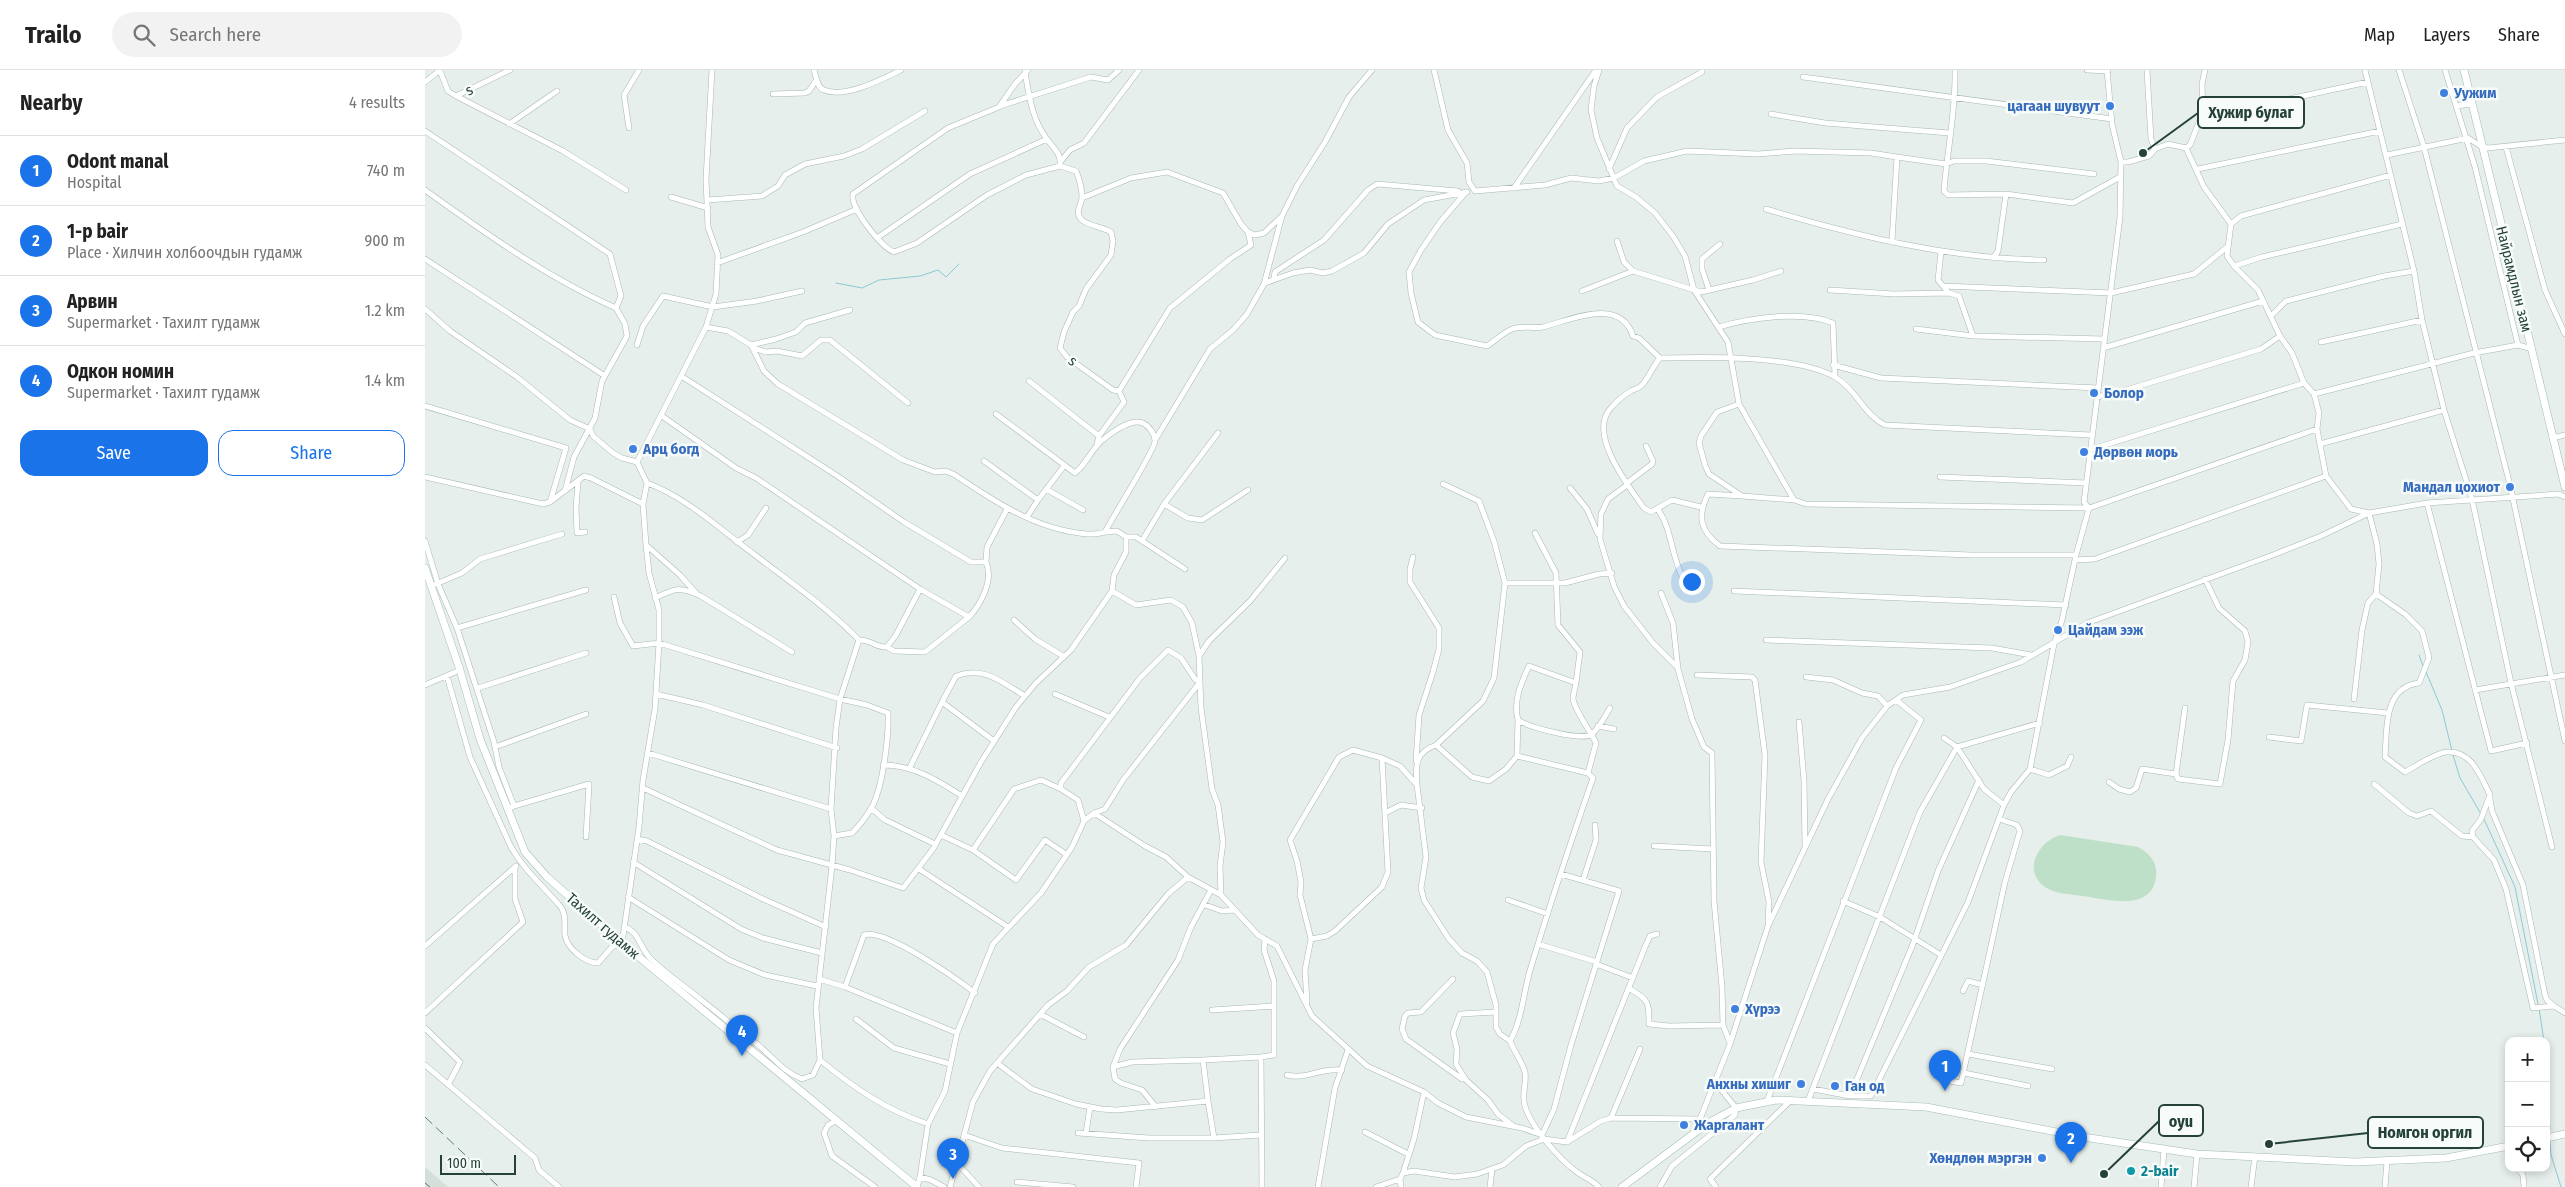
<!DOCTYPE html>
<meta charset="utf-8">
<style>
:root{--surface:#fff;--page:#f2f2f2;--text:#222;--muted:#767676;--line:#e0e0e0;--accent:#1a73e8}
body{margin:0;font-family:"Fira Sans Condensed",sans-serif;background:var(--page);color:var(--text)}
.controls{position:absolute;right:15px;bottom:15px;display:grid;overflow:hidden;border-radius:10px;box-shadow:0 2px 8px #0003}
.controls button{width:45px;height:45px;display:grid;place-items:center;padding:0;border:0;border-bottom:1px solid var(--line);background:var(--surface);color:var(--text);font:25px sans-serif}
.scale{position:absolute;left:15px;bottom:12px;width:76px;box-sizing:border-box;padding-left:5px;border:2px solid #24423a;border-top:0;font-size:14px;line-height:18px;white-space:nowrap;color:#24423a;-webkit-text-stroke:4px #f7fbf9;paint-order:stroke}
.you{position:absolute;left:1266px;top:511px;width:18px;height:18px;margin:-12px;border:4px solid #fff;border-radius:50%;background:#1a73e8;box-shadow:0 0 0 8px #1a73e833}
.badge{display:grid;place-items:center;width:32px;height:32px;border-radius:50%;background:var(--accent);color:#fff;font-size:16px;font-weight:700}
.pin{position:absolute;translate:-50% -41px;filter:drop-shadow(0 1px 2px #0008)}
.pin::after{content:'';position:absolute;top:26px;width:18px;height:15px;background:inherit;clip-path:polygon(0 0,100% 0,50% 100%)}
.list{margin:0;padding:0;list-style:none}
h2{display:flex;justify-content:space-between;align-items:center;height:65px;margin:0;padding:0 20px;font-size:21px}
h2 small{font-size:16px;font-weight:400;color:var(--muted)}
.list li{display:grid;grid-template-columns:32px 1fr auto;gap:15px;align-items:center;box-sizing:border-box;height:70px;padding:0 20px;border-top:1px solid var(--line)}
.list b{display:block;font-size:19px;white-space:nowrap}
.list p{margin:0;font-size:16px;white-space:nowrap;color:var(--muted)}
.list em{font-size:16px;font-style:normal;color:var(--muted)}
.actions{display:flex;gap:10px;padding:15px 20px}
.actions a{flex:1;padding:11px 0;border:1px solid var(--accent);border-radius:15px;text-align:center;font-size:18px;color:var(--accent)}
.actions .main{background:var(--accent);color:#fff}
.icon{flex:none;width:28px;height:28px;fill:none;stroke:currentColor;stroke-width:2;stroke-linecap:round;stroke-linejoin:round}
.map{position:relative;flex:none;width:2140px;height:1117px;overflow:hidden}
header{display:flex;align-items:center;gap:30px;box-sizing:border-box;height:70px;padding:0 25px;background:var(--surface);border-bottom:1px solid var(--line)}
header strong{font-size:24px}
nav{display:flex;gap:28px;margin-inline-start:auto;font-size:18px}
.search{width:350px;height:45px;background:var(--page);display:flex;align-items:center;gap:12px;box-sizing:border-box;padding:0 18px;border-radius:28px;color:var(--muted);font-size:19px}
main{display:flex}
aside{flex:1;background:var(--surface)}
.map>svg:first-child{display:block}
.built{fill:#d4dfda}
.green{fill:#bfe0c8}
.lines{fill:none;stroke-linecap:round;stroke-linejoin:round}
.stream{stroke:#8ec9d4;stroke-width:1}
.street-casing{stroke:#a8b8b2;stroke-width:6}
.secondary-casing{stroke:#a4bbb3;stroke-width:8}
.street{stroke:#fff;stroke-width:5}
.secondary{stroke:#fff;stroke-width:7}
.rail{stroke:#5f7d75;stroke-width:1;stroke-dasharray:10 5;stroke-linecap:butt}
.shop-dot{fill:#3f7fe0;stroke:#f7fbf9;stroke-width:2}
.culture-dot{fill:#0f9aa8;stroke:#f7fbf9;stroke-width:2}
.labels{text-anchor:middle;dominant-baseline:central;stroke-width:5;stroke-linejoin:round;paint-order:stroke}
.street-label{font-size:15px;fill:#24423a;stroke:#f7fbf9}
.shop-label{font-size:15px;font-weight:bold;fill:#366cbe;stroke:#f7fbf9;text-anchor:start}
.culture-label{font-size:15px;font-weight:bold;fill:#0d838f;stroke:#f7fbf9;text-anchor:start}
.leader{fill:none;stroke:#24423a;stroke-width:2}
.callout-dot{fill:#24423a;stroke:#f7fbf9;stroke-width:2}
.callout{fill:#f7fbf9;stroke:#24423a;stroke-width:2}
.callout-label{font-size:16px;text-anchor:middle;font-weight:bold;fill:#24423a}
</style>
<header>
<strong>Trailo</strong>
<div class="search"><svg class="icon" aria-label="search" viewBox="0 0 24 24"><circle cx="10" cy="10" r="6"/><path d="M15 15l6 6"/></svg>Search here</div>
<nav><a>Map</a><a>Layers</a><a>Share</a></nav>
</header>
<main>
<aside>
<h2>Nearby<small>4 results</small></h2>
<ul class="list">
<li><span class="badge">1</span><div><b>Odont manal</b><p>Hospital</p></div><em>740 m</em></li>
<li><span class="badge">2</span><div><b>1-p bair</b><p>Place · Хилчин холбоочдын гудамж</p></div><em>900 m</em></li>
<li><span class="badge">3</span><div><b>Арвин</b><p>Supermarket · Тахилт гудамж</p></div><em>1.2 km</em></li>
<li><span class="badge">4</span><div><b>Одкон номин</b><p>Supermarket · Тахилт гудамж</p></div><em>1.4 km</em></li>
</ul>
<div class="actions"><a class="main">Save</a><a>Share</a></div>
</aside>
<div class="map">
<svg width="2140" height="1117" viewBox="0 0 2140 1117">
<rect width="100%" height="100%" fill="#e6efeb"/>
<path class="built" d="M0,1097L23,1117H0Z"/>
<path class="green" d="M1635,765L1713,777C1724,783 1733,792 1731,807C1727,843 1681,829 1657,826C1645,824 1630,824 1620,817C1597,801 1613,772 1635,765Z"/>
<g class="lines">
<path class="stream" d="M411,213L437,218L454,210L495,206L513,200L521,207L534,194
M1994,585L1998,596
M2001,602L2017,640L2027,681
M2028,685L2035,708L2056,744
M2058,747L2090,817L2113,934
M2114,938L2119,971
M2121,1002L2125,1059
M2125,1071L2126,1085L2136,1117"/>
<defs>
<path id="street" d="M389,0C391,6 392,18 399,20C419,29 458,9 476,0
M601,0L600,2C604,25 607,50 622,69C628,78 637,84 635,96L601,105L562,125L492,173L469,182C456,177 425,138 428,124L523,58L574,37L590,14L603,0
M1009,0L1023,60L1042,93L1044,112L1050,121L1120,115L1146,108L1174,111L1189,108L1219,91L1262,81L1333,84L1370,81L1446,83L1472,87
M1174,0L1169,16L1166,40L1172,68L1192,116L1211,127L1230,143L1248,166L1260,186L1269,220L1303,272L1314,334L1369,430L1381,434L1664,438L1892,359
M1530,0C1531,41 1522,81 1519,121L1523,125L1581,124L1648,133L1695,107
M1662,0L1683,1
M1722,0L1726,69L1730,79
M1940,0L1989,201L1997,250L2019,340L2047,429L2086,613L2127,777
M1974,0L1999,77L2085,415L2140,671
M2020,0L2050,97L2093,275
M15,1L23,21L31,26L85,0
M1378,7L1687,49
M0,12L15,0
M348,24L380,23L384,21L392,9
M31,26L138,81L201,120
M575,36L666,7L683,10L694,0
M2031,36L2047,34
M1778,42L1781,46H1785L1943,12
M1346,44L1400,53L1524,63
M84,54L132,21
M204,58L199,25L214,0
M0,61L185,184L196,226L191,238C123,208 60,163 0,120
M2081,77L2120,220L2140,264
M1761,78L1779,117L1806,154
M1962,85L2043,68L2057,77L2063,78L2140,70
M636,91L645,80L659,73L714,0
M1696,92H1703L1724,86L1730,79L1743,74L1761,78L1765,75L1778,42L1777,14L1780,0
M635,96L651,101C654,108 657,120 657,128C656,136 649,143 657,150C662,155 677,157 686,162L688,171L686,185L661,219L654,236L648,242L639,262L635,278L642,287L688,320L694,321
M1184,99L1202,58L1232,27L1277,2V0
M1773,99L1955,61
M1966,105L1816,146L1806,154L1802,186L1809,196L1837,187L1977,154
M1089,118L1171,0
M1041,122L1016,151L996,180L984,202L986,223L993,252L1010,265L1062,276C1070,271 1079,262 1087,259C1097,255 1108,259 1118,257C1146,250 1195,226 1208,266L1214,268L1235,288C1280,287 1372,285 1410,307C1431,319 1439,345 1460,355L1666,365
M246,127L283,138
M657,128L706,108L742,102L798,123L816,154L823,162L830,165L839,163L857,146
M283,130L337,126L353,116L360,105L380,94L419,86L437,79L500,41
M1341,139C1432,166 1525,189 1619,190
M452,168L545,104L622,69
M1192,171L1199,192L1208,201L1276,222L1328,210L1356,201
M1467,171L1472,87L1521,94L1529,91H1561L1669,104
M1516,182L1513,210L1524,223L1534,226L1548,266
M1569,187L1573,181L1581,124
M0,189L180,306
M292,193L378,162L432,139
M1809,196L1833,220L1855,266L1867,283L1879,313L1889,324L1894,343L1892,359L1901,406L1926,439L1944,443
M849,208L850,202L899,170L943,120L952,114L1033,121
M840,213L868,203L885,200L898,203L907,201L939,183L963,154L999,130L1042,122
M1519,216L1686,223L1769,204L1802,177
M1284,220L1277,199V189L1295,174
M1405,220L1469,224L1524,223
M1157,221L1208,201
M0,239L25,261L92,307L145,350L165,359L168,366L188,383L197,388L212,392
M1846,246L1861,231L1959,206L1989,201
M1294,257C1324,248 1378,240 1408,253L1410,307
M1491,259L1548,266L1679,269
M1896,272L1997,250
M212,275L218,256L238,226L288,237L332,231L377,221
M326,275L351,269L371,262L380,253L425,240
M328,278L341,282L352,281L377,286L396,270H405L483,333
M1678,278L1838,231
M1235,288C1228,296 1222,311 1216,316C1213,319 1209,319 1206,321C1199,325 1190,333 1185,339C1163,365 1204,417 1219,438L1226,442L1247,430L1276,437
M1408,295L1456,308L1673,318
M256,306L411,405L479,452L546,492H561L562,477L582,439
M604,311L674,366
M1889,324L2049,283L2093,275L2107,279
M1672,327L1701,320L1836,279L1855,266
M1314,334L1292,342L1276,366L1274,373L1280,395L1284,404L1317,426L1369,430
M0,336L141,378L125,432
M571,344L650,403C662,394 667,377 680,368C689,361 706,348 718,353C724,356 730,364 730,371C730,380 687,448 680,462
M237,346L311,398L331,408L495,519L471,565L462,577C451,578 445,569 434,570
M2127,368L2140,365
M730,370L785,279L808,260L822,244L839,214L857,146L872,116L900,72L924,27L947,0
M672,374L674,366L699,332L694,321L745,238L805,189L826,175L823,162
M1895,374L2019,340
M1664,380L1879,313
M559,391L613,430L602,447
M0,407L118,434L125,432L159,406L166,408L218,434
M1515,407L1661,413
M153,412L151,438L152,463L160,462
M1202,413L1227,394L1228,391L1221,376
M1018,414L1054,431L1069,471L1080,513H1140L1174,504L1187,503
M1202,415L1183,429L1176,444L1175,469L1189,516L1199,536L1228,573L1253,598
M1145,418L1162,439L1173,464
M621,419L658,440
M140,421L149,387L170,348L177,311L202,266L200,254L191,238
M1317,426L1283,424C1272,446 1275,461 1295,476L1546,485H1651
M613,430L639,396
M2002,433L2066,681L2102,673
M739,434L763,448L777,450L823,420
M1233,439C1247,460 1246,484 1257,506
M1110,463L1131,503L1133,555L1155,582L1151,613
M701,467H711L760,499
M0,471L13,514L32,558L161,520
M717,471L739,434L793,363
M312,472L323,465L341,438
M221,475L255,505L271,523
M988,487L985,499V512L1014,558V579L1008,602L994,645L991,691
M1650,490L1670,489L1901,406
M11,514L37,503L55,489L137,464
M495,519L544,547C556,534 569,510 561,492
M687,521L711,535L746,530L758,537L767,553L774,586
M1309,521L1641,535
M1236,523L1248,553L1253,599L1267,649L1279,677L1287,683L1289,831L1297,917L1298,955L1305,973
M1951,524L1980,544L1997,561L2004,588L1994,613C1958,617 1962,660 1960,687L1980,702C1989,697 2012,682 2022,682C2047,680 2056,707 2065,725L2056,749L2047,761L2048,767L2069,790L2081,819L2108,938L2129,936L2140,943
M189,527L195,553L208,576L234,573L415,629L442,635L463,643C464,667 458,714 448,735C442,746 435,755 427,763L409,766
M230,528C251,518 254,516 276,526L367,582
M589,550L610,569L638,586
M32,558L69,672L74,697L89,736L83,739
M1341,570L1567,578L1606,585
M462,577L469,581L500,582L544,547
M1272,605L1327,607L1330,610L1340,685L1336,792L1344,832L1343,853
M22,606L45,687L86,777C99,800 118,816 135,836C142,844 139,856 140,865C142,879 161,893 173,893L187,877L197,873L214,757L218,710L230,639L234,573V540L224,503L221,475L218,434L222,413L212,392L281,257L291,224L293,185L283,157L281,109L287,0
M1381,607L1408,610L1437,623L1453,626L1462,636
M0,615L35,600
M53,618L161,583
M2050,620L2140,605
M231,624L278,635L412,678
M630,624L684,647
M1929,629L1937,560L1943,533L1951,524L1954,494L1952,474L1944,443
M517,632L531,606C558,595 578,613 600,626
M1760,638L1751,704L1753,709L1795,714L1803,670L1808,611L1820,590L1823,572L1820,561L1794,538L1780,509
M1093,650L1092,686L1163,703
M1374,652L1379,711L1380,777
M1173,656L1189,659
M1844,667L1876,671L1882,635L1963,643
M1519,668L1532,677L1559,719L1579,735
M1011,675L1047,707L1064,711L1081,699L1092,686
M70,677L161,644
M223,683L406,739
M458,695C488,695 512,710 537,726
M484,699L517,632L569,671
M1605,699L1624,705L1642,696L1646,687
M1684,712L1694,719L1705,722L1711,718L1717,699L1751,704
M992,714C990,695 991,682 1011,675L1058,631L1069,608L1080,513
M1949,714L1984,743L1992,746L2006,741L2037,766L2048,767
M218,718L352,780L425,800L478,818L508,779L556,692L591,637L611,613L646,580L687,521L689,505L701,482V467L692,461C682,461 672,465 662,464C612,460 570,432 530,405L521,401L510,402L478,390L353,314L339,301L326,275L303,261L281,257
M2065,729L2067,741L2098,815L2120,925L2122,930L2129,936
M89,736L164,714L161,767
M446,738L460,750L510,774
M669,743L720,776L741,787L763,807
M960,743L976,735L997,738
M516,765L548,780L589,719L616,710L636,719
M212,769L222,771L338,829L401,857
M1229,776L1288,779
M548,780L591,810L620,770L641,784
M208,792L316,859L338,868L397,883
M494,799L583,857
M1158,810L1171,770L1170,755
M796,825L795,796L798,772L793,735L787,719L776,638L774,586L784,571L825,531L860,488
M203,827L304,890L340,905L392,916
M1083,830L1123,844
M1418,831L1455,847L1516,885
M780,835L797,841L810,840
M199,857C214,861 215,878 225,888C241,904 258,915 275,929C295,944 312,960 332,974C347,986 358,1002 377,1009L388,1005L395,990L391,938L407,796L409,766L406,739L411,658L415,629L434,570C403,538 365,512 330,485C296,460 261,427 222,413
M886,869L902,866L910,861L957,817L963,802L957,688
M1113,874L1172,892
M0,876L91,796
M1171,894L1208,908
M394,909L420,917L532,963
M1028,909L996,942L983,943L980,946L977,959L981,969L1037,1009
M420,917L439,865C460,858 532,909 550,923
M1205,919C1224,930 1224,932 1224,954L1244,956L1298,955
M1538,921L1543,911L1558,915
M882,932L880,900L886,869L875,825L876,812L872,791L865,770L914,687L928,680L957,688L975,696L992,715L1001,787L996,818L999,830L1024,869L1037,883L1052,891L1062,902L1071,935V957L1075,964L1085,971
M787,940L849,936
M1071,942L1035,944L1028,963L1032,979L1031,994L1041,1010L1063,1030L1073,1044L1087,1055
M0,943L98,852L90,829V798
M615,944L659,967
M431,949L469,978L525,994
M0,958L35,992L23,1015
M1543,984L1627,999
M395,990C429,1018 461,1040 503,1054
M572,993L607,1019L651,1034L676,1039L692,1040L783,1031L789,1068
M0,995L110,1088L114,1100L134,1117
M688,997L707,992L778,990
M1539,1003L1603,1016
M862,1005C882,1010 897,997 917,1000
M1515,1009L1536,1013L1580,812L1595,761L1592,755L1574,749
M1388,1019L1425,1026H1446L1543,832L1579,735L1586,722L1605,699L1629,574L1637,550L1651,485L1664,438L1659,432L1695,147L1696,92L1687,54L1682,0
M1425,1026L1488,874L1513,801L1554,710
M783,1031L778,990L836,987
M1342,1031L1459,729L1471,698L1496,650L1471,630
M1383,1031L1495,742L1532,677L1615,653
M731,1037L717,1020L696,1013L690,1009L688,997L695,979L753,890L766,857L786,820
M1186,1048L1215,979
M1275,1049L1305,974L1343,856L1403,729L1437,668L1462,636L1478,625L1525,617L1596,592L1662,553L1848,485L1896,466L1944,443L2002,433L2134,424L2140,427
M411,1051L403,1055L399,1063L407,1086L450,1117
M940,1062L983,1084
M653,1063L724,1068H789L835,1065
M661,1063L665,1037
M539,1065L577,1078L714,1093L711,1117
M1142,1072L1220,877L1225,866L1232,864
M532,1093L554,1117
M2093,1098L2098,1105L2099,1117
M978,1103L989,1069L999,1022
M495,1107L506,1110L519,1117
M975,1109L976,1117
M592,1112L648,1117
M492,1117L495,1107L503,1054L520,1021L532,963L568,874L616,823L647,777L659,751L669,743L680,739L698,710L775,612L770,609L756,588L743,580L715,608L636,713V719L653,730L659,751
M525,1117L548,1032L565,1001L623,935L642,921L664,897L701,875L743,824L763,807L796,825L833,865L852,876L887,946L942,996L999,1022L1013,1033L1041,1047L1097,1058L1117,1065L1129,1039L1146,975L1194,821L1136,804
M837,1117L836,987L849,985V911L839,880L840,869
M893,1117L910,1018L923,980
M951,1117L975,1109L978,1103L989,1101L1030,1107L1052,1104L1078,1095L1101,1076L1119,1069L1142,1072L1176,1051L1186,1048L1275,1049L1283,1053
M1065,1117L1067,1099
M1174,1117C1167,1110 1160,1108 1152,1102C1135,1090 1106,1057 1100,1036C1096,1025 1102,1014 1100,1002C1097,992 1089,981 1085,971C1098,948 1098,922 1106,897C1125,834 1146,771 1168,708L1163,703L1171,673C1166,662 1150,641 1148,629C1148,625 1150,618 1151,613L1104,596C1096,613 1088,631 1093,650C1103,657 1158,672 1167,664C1175,657 1180,646 1185,638
M1235,1117L1247,1096L1310,1045L1311,1038L1294,1017L1292,1008
M1291,1117L1285,1109L1365,1031
M1736,1117L1739,1080
M1769,1117L1772,1084
M1826,1117L1830,1086
M1960,1117L1962,1091"/>
<path id="secondary" d="M2039,0L2140,417
M0,498L35,600L55,669L100,782L122,807L197,873L492,1117
M2121,1068L2140,1064
M1197,1117L1283,1053L1311,1038L1351,1030L1501,1037L1658,1067L1772,1084L1930,1092L2021,1088L2084,1076"/>
</defs>
<use href="#street" class="street-casing"/>
<use href="#secondary" class="secondary-casing"/>
<use href="#street" class="street"/>
<use href="#secondary" class="secondary"/>
<path class="rail" d="M0,1047L74,1117
M0,1113L5,1117"/>
</g>
<g class="shop-dot">
<circle cx="2019" cy="23" r="5"/>
<circle cx="1685" cy="36" r="5"/>
<circle cx="1669" cy="323" r="5"/>
<circle cx="208" cy="379" r="5"/>
<circle cx="1659" cy="382" r="5"/>
<circle cx="2085" cy="417" r="5"/>
<circle cx="1633" cy="560" r="5"/>
<circle cx="1310" cy="939" r="5"/>
<circle cx="1376" cy="1014" r="5"/>
<circle cx="1410" cy="1016" r="5"/>
<circle cx="1259" cy="1055" r="5"/>
<circle cx="1617" cy="1088" r="5"/>
</g>
<circle class="culture-dot" cx="1706" cy="1101" r="5"/>
<g class="labels">
<g class="street-label">
<text transform="translate(44 20) rotate(-27)">s</text>
<text transform="translate(2089 209) rotate(76)">Найрамдлын зам</text>
<text transform="translate(648 291) rotate(39)">s</text>
<text transform="translate(178 856) rotate(41)">Тахилт гудамж</text>
</g>
<g class="shop-label">
<text x="2029" y="23">Уужим</text>
<text x="1675" y="36" text-anchor="end">цагаан шувуут</text>
<text x="1679" y="323">Болор</text>
<text x="218" y="379">Арц богд</text>
<text x="1669" y="382">Дөрвөн морь</text>
<text x="2075" y="417" text-anchor="end">Мандал цохиот</text>
<text x="1643" y="560">Цайдам ээж</text>
<text x="1320" y="939">Хүрээ</text>
<text x="1366" y="1014" text-anchor="end">Анхны хишиг</text>
<text x="1420" y="1016">Ган од</text>
<text x="1269" y="1055">Жаргалант</text>
<text x="1607" y="1088" text-anchor="end">Хөндлөн мэргэн</text>
</g>
<g class="culture-label">
<text x="1716" y="1101">2-bair</text>
</g>
</g>
<path class="leader" d="M1718 83L1773 43M1679 1104L1734 1051M1844 1074L1943 1063"/>
<g class="callout-dot">
<circle cx="1718" cy="83" r="5"/>
<circle cx="1679" cy="1104" r="5"/>
<circle cx="1844" cy="1074" r="5"/>
</g>
<g class="callout">
<rect x="1773" y="27" width="106" height="31" rx="5"/>
<rect x="1734" y="1035" width="44" height="31" rx="5"/>
<rect x="1943" y="1047" width="115" height="31" rx="5"/>
</g>
<g class="callout-label">
<text x="1826" y="48">Хужир булаг</text>
<text x="1756" y="1057">oyu</text>
<text x="2000" y="1068">Номгон оргил</text>
</g>
</svg>
<div class="controls">
<button>+</button>
<button>−</button>
<button><svg class="icon" aria-label="locate" viewBox="0 0 24 24"><circle cx="12" cy="12" r="6"/><path d="M12 2v4M12 18v4M2 12h4M18 12h4"/></svg></button>
</div>
<div class="scale">100 m</div>
<div class="you"></div>
<div class="pin badge" style="left:1520px;top:1021px">1</div>
<div class="pin badge" style="left:1646px;top:1093px">2</div>
<div class="pin badge" style="left:528px;top:1109px">3</div>
<div class="pin badge" style="left:317px;top:986px">4</div>
</div>
</main>
